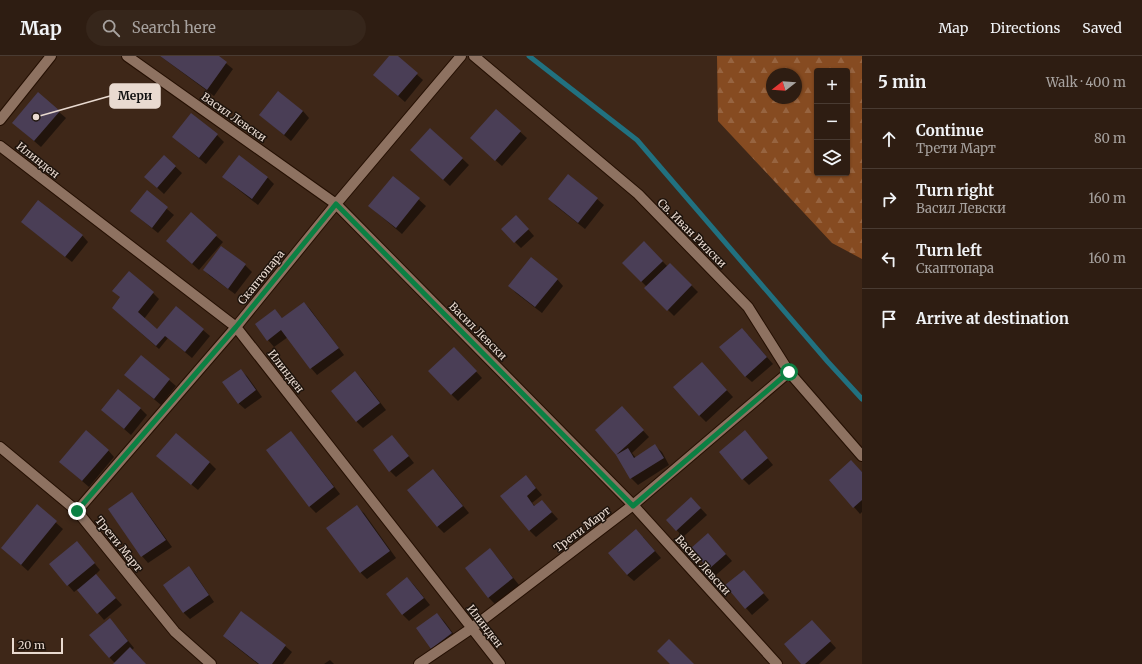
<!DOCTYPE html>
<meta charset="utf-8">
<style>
:root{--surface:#2e1d12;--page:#36261b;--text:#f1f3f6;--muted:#a7a29f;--line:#493b32}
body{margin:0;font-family:Merriweather,serif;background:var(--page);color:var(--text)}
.controls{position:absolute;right:12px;top:12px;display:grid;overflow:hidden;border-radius:4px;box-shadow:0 1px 3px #0004}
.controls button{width:36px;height:36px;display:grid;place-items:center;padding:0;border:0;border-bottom:1px solid var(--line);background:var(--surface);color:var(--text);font:20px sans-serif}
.compass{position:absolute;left:766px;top:12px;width:36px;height:36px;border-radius:50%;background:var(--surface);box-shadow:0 1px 3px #0004;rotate:253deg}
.scale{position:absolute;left:12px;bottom:10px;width:51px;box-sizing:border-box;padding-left:4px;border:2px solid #e9dad0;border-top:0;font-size:11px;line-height:14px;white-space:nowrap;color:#e9dad0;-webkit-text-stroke:3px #1d130c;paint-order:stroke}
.stop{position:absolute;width:12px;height:12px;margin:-9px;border:3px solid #0b8043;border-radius:50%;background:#fff}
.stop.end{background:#0b8043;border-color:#fff;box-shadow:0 1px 4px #0008}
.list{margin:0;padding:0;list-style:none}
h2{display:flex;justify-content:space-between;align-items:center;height:52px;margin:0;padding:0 16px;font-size:17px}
h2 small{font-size:13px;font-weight:400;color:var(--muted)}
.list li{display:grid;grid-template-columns:26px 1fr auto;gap:12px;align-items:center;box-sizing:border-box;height:60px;padding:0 16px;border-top:1px solid var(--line)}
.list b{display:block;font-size:15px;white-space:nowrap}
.list p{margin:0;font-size:13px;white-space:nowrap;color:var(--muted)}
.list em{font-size:13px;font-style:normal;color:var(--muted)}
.icon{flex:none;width:22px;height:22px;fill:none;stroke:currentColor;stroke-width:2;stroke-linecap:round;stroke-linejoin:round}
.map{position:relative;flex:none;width:862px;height:608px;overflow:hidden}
header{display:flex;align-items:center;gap:24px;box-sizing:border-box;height:56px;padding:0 20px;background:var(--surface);border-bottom:1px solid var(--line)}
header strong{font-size:19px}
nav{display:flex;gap:22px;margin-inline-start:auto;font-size:14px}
.search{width:280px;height:36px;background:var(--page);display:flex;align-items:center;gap:10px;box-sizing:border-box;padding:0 14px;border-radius:22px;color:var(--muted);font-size:15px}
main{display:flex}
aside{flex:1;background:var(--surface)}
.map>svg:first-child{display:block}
.forest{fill:url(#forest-firs);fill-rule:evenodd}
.shadow{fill:#0007}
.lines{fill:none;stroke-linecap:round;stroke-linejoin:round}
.stream{stroke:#217180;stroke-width:5}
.building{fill:#4a3e56}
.minor-casing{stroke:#240f02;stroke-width:12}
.minor{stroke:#8e7261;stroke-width:10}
.route{stroke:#0b8043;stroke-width:5}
.labels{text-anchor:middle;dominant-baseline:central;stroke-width:3;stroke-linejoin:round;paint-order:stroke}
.street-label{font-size:11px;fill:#e9dad0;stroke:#1d130c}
.leader{fill:none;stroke:#e9dad0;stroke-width:1.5}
.callout-dot{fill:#e9dad0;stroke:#1d130c;stroke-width:1.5}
.callout{fill:#e9dad0;stroke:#e9dad0;stroke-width:1.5}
.callout-label{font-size:12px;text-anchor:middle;font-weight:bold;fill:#111}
</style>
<header>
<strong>Map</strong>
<div class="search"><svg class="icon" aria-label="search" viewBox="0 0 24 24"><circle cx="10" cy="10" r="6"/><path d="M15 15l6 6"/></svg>Search here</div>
<nav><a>Map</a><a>Directions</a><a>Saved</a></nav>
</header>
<main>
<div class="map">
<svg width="862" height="608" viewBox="0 0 862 608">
<defs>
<pattern id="forest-firs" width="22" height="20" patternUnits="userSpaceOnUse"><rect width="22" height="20" fill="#864b21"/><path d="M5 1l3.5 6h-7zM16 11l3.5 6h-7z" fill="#976440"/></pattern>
</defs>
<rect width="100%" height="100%" fill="#3e2718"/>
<path class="forest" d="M717,0H862V203L832,187L718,65ZM817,15H847V117H817ZM772,18H796V42H772Z"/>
<path class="shadow" d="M160,0H217L233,13L214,40Z
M390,0H396L423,24L405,46L374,19Z
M496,54L527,82L502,110L478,89Z
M303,55L309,62L291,85L260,59Z
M59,56L66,62L41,91L20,73Z
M191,58L217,79L224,86L206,108L180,87L174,81Z
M431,73L469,109L450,130L418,100Z
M164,100L182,117L164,138L152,127Z
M239,100L268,122L274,128L258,149L230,127L223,121Z
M393,121L426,150L402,178L376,156Z
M147,136L174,159L158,177L138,161Z
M550,143H597L604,149L585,173L556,150Z
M522,166L534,180L521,192L515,186Z
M29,172L82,179L88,186L72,206Z
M216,180L223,186L199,214L174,192Z
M644,186L667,210L670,208L698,236L674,260L646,232L647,231L623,207Z
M221,191L245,209L252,216L235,238L210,220L204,214Z
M557,223L563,230L542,257L516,237L510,230Z
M153,237L159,243L144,263L157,274L176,251L210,280L192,302L168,282L159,293L116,255L121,242Z
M304,247L310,253L344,299L317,319L311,312L288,281L274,291L268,284L275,254L283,263Z
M748,279L773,308L752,326L745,320Z
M460,298L482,322L458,345L451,338Z
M141,300L176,330L161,349L132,325Z
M240,314L247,320L262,341L245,353L238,347Z
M708,314L733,341L706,366L699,359Z
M355,317L362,323L386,354L363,372L357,366L332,335Z
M140,352L147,359L131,379L102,354Z
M628,358L649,381L632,397L636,402L655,390L662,396L669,409L638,429L631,422L618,399L596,375Z
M291,377L297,383L340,438L316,457L309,450Z
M751,382L773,409L749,429L743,423Z
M398,387L414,407L396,421L390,415Z
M108,394L114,401L89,431L67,412Z
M851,405L862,416V456L860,458L854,451Z
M164,406H209L216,413L198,434Z
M433,414L439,420L469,457L444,477L437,470Z
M532,427L542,439L532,447L535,450L548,452L558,463L536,481L529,474L502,440Z
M132,437L138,444L172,491L148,507L142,500L109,454Z
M691,442L707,459L683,481L667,464Z
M37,450L63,473L28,515L9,498Z
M357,451L364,457L396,502L367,523L361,517L328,473Z
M643,481L661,502L634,525L627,519Z
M714,485L732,505L716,519L692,493Z
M83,493L100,514L95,519L122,549L104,564L78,533L74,536L50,508Z
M490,494L496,500L519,529L495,548L488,541Z
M189,512L195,518L214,546L190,563L183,556Z
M750,521L769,544L752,559L727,530Z
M407,522L414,529L430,549L409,565L403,559L387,538Z
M242,556L285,590L292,596L283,608H258L230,586L224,580Z
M437,558L444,565L458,584L438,599L431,592Z
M116,570L134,592L132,594L145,608H114L115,607L109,601Z
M818,572L836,592L819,608H802Z
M330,604L334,608H324Z"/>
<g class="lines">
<path class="stream" d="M529,0L637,84L828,306L862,343"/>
</g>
<path class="building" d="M160,0H219L227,6L207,34Z
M389,0H398L418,17L398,40L373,19Z
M278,35L303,55L284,79L259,59Z
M38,36L60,55L34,85L12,67Z
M496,53L521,75L495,105L470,82Z
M191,57L218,78L199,102L172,81Z
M430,72L463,102L443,124L410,94Z
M164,99L176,110L157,132L144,121Z
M239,99L268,121L252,143L222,121Z
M568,118L598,142L578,167L548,143Z
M393,120L420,142L396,172L368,150Z
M147,134L168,151L152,172L130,155Z
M38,144L83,179L65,201L21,166Z
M191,156L217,179L192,208L166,185Z
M516,159L529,173L514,187L501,173Z
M644,185L663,205L641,226L622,207Z
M221,190L246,208L228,233L203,214Z
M531,201L558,223L535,251L508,230Z
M670,207L692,229L667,255L644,232Z
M129,215L154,236L138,256L157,273L176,250L204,273L185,296L165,280L156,290L112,252L120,241L112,235Z
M304,246L339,292L310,313L281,274L267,285L255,268L275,253L282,262Z
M742,272L767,301L745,321L719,291Z
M454,291L477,315L451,339L428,315Z
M141,299L170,323L154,343L124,319Z
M702,306L727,334L699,360L673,331Z
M241,313L256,334L238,348L222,326Z
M355,315L380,347L356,366L331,335Z
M118,333L141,352L124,373L101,354Z
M622,350L644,374L616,399L595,374Z
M86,374L109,394L82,425L59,406Z
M745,374L768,402L742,424L719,396Z
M291,375L334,431L309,451L266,394Z
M176,377L210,406L191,429L156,400Z
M392,379L409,400L389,416L373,394Z
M655,388L664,402L630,423L616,399L628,392L634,402Z
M851,404L862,416V444L853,452L829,424Z
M433,413L463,450L437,471L407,434Z
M526,419L536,432L527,440L534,450L542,444L552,456L529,475L500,440Z
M132,436L166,484L141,501L108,453Z
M691,441L701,452L676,475L666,464Z
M37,448L57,465L21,509L1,492Z
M357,449L390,495L360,517L326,472Z
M636,473L655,495L627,519L608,497Z
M708,477L726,498L709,513L690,493Z
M77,485L95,507L67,530L49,508Z
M490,492L513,522L488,542L465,512Z
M189,510L209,539L183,557L163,529Z
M744,514L764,537L745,553L725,529Z
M96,518L116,542L97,558L77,534Z
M407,521L424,542L402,559L386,538Z
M241,555L286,589L272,608H259L223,580Z
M437,557L452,577L431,593L416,572Z
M110,562L128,585L109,602L89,579Z
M812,564L831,585L805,608H801L784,588Z
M669,583L694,608H670L657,595Z
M130,591L146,608H113Z"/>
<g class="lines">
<defs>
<path id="minor" d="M127,0L336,148L633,449L777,608
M474,0L638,138L748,251L789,316L862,400
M0,64L51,0
M0,90L236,271L500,608
M0,391L77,455L175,576L211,608
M77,455L236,271L336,148L461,0
M419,608L472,572L633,449L789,316"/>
</defs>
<use href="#minor" class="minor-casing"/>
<use href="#minor" class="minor"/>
</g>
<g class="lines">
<path class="route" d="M77,455L236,271L336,148L633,450L789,316"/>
</g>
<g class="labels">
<g class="street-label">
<text transform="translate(234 61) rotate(35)">Васил Левски</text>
<text transform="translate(38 104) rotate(38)">Илинден</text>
<text transform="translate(692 177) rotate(45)">Св. Иван Рилски</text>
<text transform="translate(261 221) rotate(-51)">Скаптопара</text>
<text transform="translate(478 275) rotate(45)">Васил Левски</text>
<text transform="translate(286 315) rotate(52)">Илинден</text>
<text transform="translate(582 473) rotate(-37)">Трети Март</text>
<text transform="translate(119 488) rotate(51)">Трети Март</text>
<text transform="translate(703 509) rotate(48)">Васил Левски</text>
<text transform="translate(485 570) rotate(52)">Илинден</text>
</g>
</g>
<path class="leader" d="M36 61L110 40"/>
<circle class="callout-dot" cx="36" cy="61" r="4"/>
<rect class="callout" x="110" y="28" width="50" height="24" rx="4"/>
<g class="callout-label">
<text x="135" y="44">Мери</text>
</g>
</svg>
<div class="controls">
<button>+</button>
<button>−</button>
<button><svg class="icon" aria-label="layers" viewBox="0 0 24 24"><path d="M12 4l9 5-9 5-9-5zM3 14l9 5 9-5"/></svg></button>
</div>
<svg class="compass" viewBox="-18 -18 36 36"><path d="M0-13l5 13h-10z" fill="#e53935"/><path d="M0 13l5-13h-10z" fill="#a7a29f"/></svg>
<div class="scale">20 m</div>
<div class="stop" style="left:789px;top:316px"></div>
<div class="stop end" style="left:77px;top:455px"></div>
</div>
<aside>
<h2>5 min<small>Walk · 400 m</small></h2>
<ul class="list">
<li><svg class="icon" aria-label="ahead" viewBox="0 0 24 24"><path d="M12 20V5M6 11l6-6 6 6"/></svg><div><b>Continue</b><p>Трети Март</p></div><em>80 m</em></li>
<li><svg class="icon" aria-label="right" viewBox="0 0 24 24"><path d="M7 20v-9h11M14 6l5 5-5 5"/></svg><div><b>Turn right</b><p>Васил Левски</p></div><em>160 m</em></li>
<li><svg class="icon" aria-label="left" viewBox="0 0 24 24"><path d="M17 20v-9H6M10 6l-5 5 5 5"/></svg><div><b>Turn left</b><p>Скаптопара</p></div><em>160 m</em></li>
<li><svg class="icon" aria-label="arrive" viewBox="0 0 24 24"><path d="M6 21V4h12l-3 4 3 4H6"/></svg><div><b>Arrive at destination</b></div></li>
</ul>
</aside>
</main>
